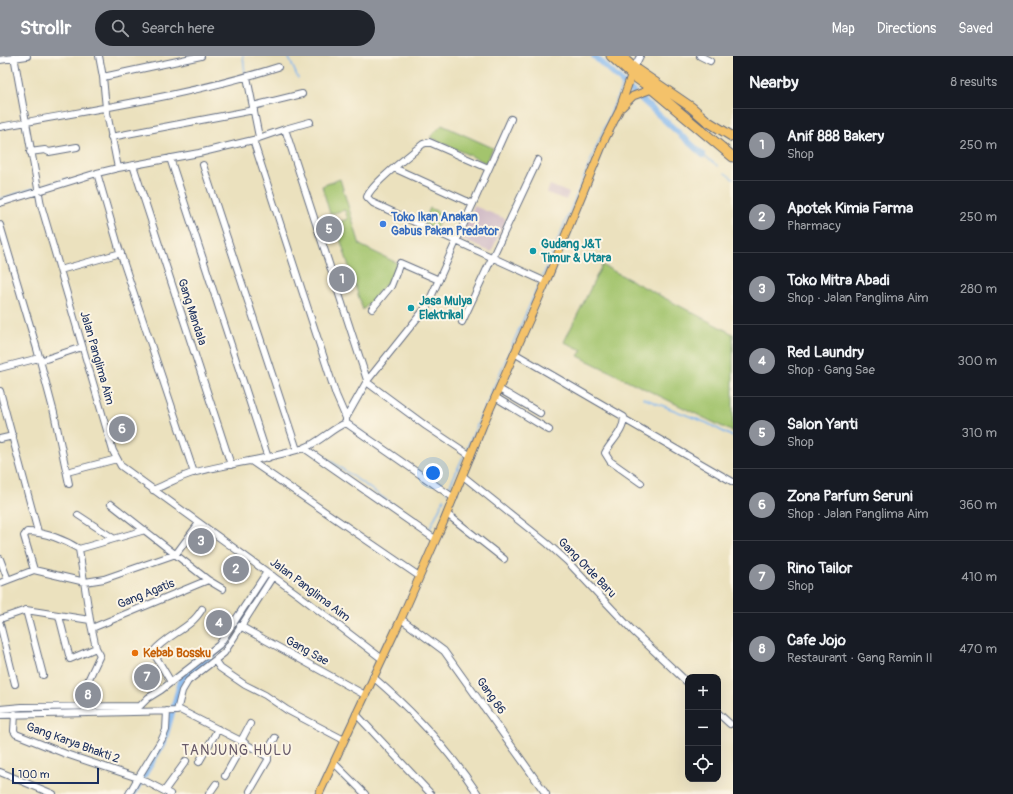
<!DOCTYPE html>
<meta charset="utf-8">
<style>
:root{--surface:#171b24;--page:#20242c;--text:#f1f3f6;--muted:#9ea1a6;--line:#363941;--accent:#8c9099}
body{margin:0;font-family:Pangolin,sans-serif;background:var(--page);color:var(--text)}
.controls{position:absolute;right:12px;bottom:12px;display:grid;overflow:hidden;border-radius:8px;box-shadow:0 4px 16px #0002}
.controls button{width:36px;height:36px;display:grid;place-items:center;padding:0;border:0;border-bottom:1px solid var(--line);background:var(--surface);color:var(--text);font:20px sans-serif}
.scale{position:absolute;left:12px;bottom:10px;width:87px;box-sizing:border-box;padding-left:4px;border:2px solid #1b2f5e;border-top:0;font-size:11px;line-height:14px;white-space:nowrap;color:#1b2f5e;-webkit-text-stroke:3px #fcf5e5;paint-order:stroke}
.you{position:absolute;left:433px;top:417px;width:14px;height:14px;margin:-10px;border:3px solid #fff;border-radius:50%;background:#1a73e8;box-shadow:0 0 0 6px #1a73e833}
.badge{display:grid;place-items:center;width:26px;height:26px;border-radius:50%;background:var(--accent);color:#fff;font-size:13px;font-weight:700}
.pin{position:absolute;translate:-50% -50%;border:2px solid #fff;box-shadow:0 1px 4px #0006}
.list{margin:0;padding:0;list-style:none}
h2{display:flex;justify-content:space-between;align-items:center;height:52px;margin:0;padding:0 16px;font-size:17px}
h2 small{font-size:13px;font-weight:400;color:var(--muted)}
.list li{display:grid;grid-template-columns:26px 1fr auto;gap:12px;align-items:center;box-sizing:border-box;height:72px;padding:0 16px;border-top:1px solid var(--line)}
.list b{display:block;font-size:15px;white-space:nowrap}
.list p{margin:0;font-size:13px;white-space:nowrap;color:var(--muted)}
.list em{font-size:13px;font-style:normal;color:var(--muted)}
.icon{flex:none;width:22px;height:22px;fill:none;stroke:currentColor;stroke-width:2;stroke-linecap:round;stroke-linejoin:round}
.map{position:relative;flex:none;width:733px;height:738px;overflow:hidden}
header{display:flex;align-items:center;gap:24px;box-sizing:border-box;height:56px;padding:0 20px;background:var(--accent);color:#fff}
header strong{font-size:19px}
nav{display:flex;gap:22px;margin-inline-start:auto;font-size:14px}
.search{width:280px;height:36px;background:var(--page);display:flex;align-items:center;gap:10px;box-sizing:border-box;padding:0 14px;border-radius:22px;color:var(--muted);font-size:15px}
main{display:flex}
aside{flex:1;background:var(--surface)}
.map>svg:first-child{display:block}
.industrial{fill:#d2bdc7}
.green{fill:#a3c46d;stroke:#5f7a66}
.lines{fill:none;stroke-linecap:round;stroke-linejoin:round}
.stream{stroke:#80b6ef;stroke-width:1.5}
.canal{stroke:#80b6ef;stroke-width:6}
.minor-casing{stroke:#646d80;stroke-width:8}
.major-casing{stroke:#646d80;stroke-width:9}
.highway-casing{stroke:#646d80;stroke-width:11}
.minor{stroke:#fff;stroke-width:6}
.major{stroke:#f4c26a;stroke-width:7}
.highway{stroke:#f4c26a;stroke-width:9}
.shop-dot{fill:#3f7fe0;stroke:#fcf5e5;stroke-width:1.5}
.culture-dot{fill:#0f9aa8;stroke:#fcf5e5;stroke-width:1.5}
.food-dot{fill:#e8710a;stroke:#fcf5e5;stroke-width:1.5}
.labels{text-anchor:middle;dominant-baseline:central;stroke-width:4;stroke-linejoin:round;paint-order:stroke}
.shop-label{font-size:12px;font-weight:bold;fill:#366cbe;stroke:#fcf5e5;text-anchor:start}
.culture-label{font-size:12px;font-weight:bold;fill:#0d838f;stroke:#fcf5e5;text-anchor:start}
.street-label{font-size:12px;fill:#1b2f5e;stroke:#fcf5e5}
.food-label{font-size:12px;font-weight:bold;fill:#c56008;stroke:#fcf5e5;text-anchor:start}
.quarter-label{font-size:14px;letter-spacing:1px;fill:#675a69;stroke:#fcf5e5}
</style>
<header>
<strong>Strollr</strong>
<div class="search"><svg class="icon" aria-label="search" viewBox="0 0 24 24"><circle cx="10" cy="10" r="6"/><path d="M15 15l6 6"/></svg>Search here</div>
<nav><a>Map</a><a>Directions</a><a>Saved</a></nav>
</header>
<main>
<div class="map">
<svg width="733" height="738" viewBox="0 0 733 738">
<rect width="100%" height="100%" fill="#fcf5e5"/>
<filter id="ink" filterUnits="userSpaceOnUse"><feTurbulence type="fractalNoise" baseFrequency=".025" numOctaves="2"/><feDisplacementMap in="SourceGraphic" scale="8" xChannelSelector="R" yChannelSelector="G"/><feConvolveMatrix kernelMatrix="1 2 1 2 8 2 1 2 1" color-interpolation-filters="sRGB"/></filter>
<filter id="wash" filterUnits="userSpaceOnUse"><feTurbulence type="fractalNoise" baseFrequency=".012" numOctaves="4" result="noise"/><feDisplacementMap in="SourceGraphic" scale="16" xChannelSelector="R" yChannelSelector="G"/><feGaussianBlur stdDeviation="0.9" result="paint"/><feColorMatrix in="noise" values="0 0 0 0 0 0 0 0 0 0 0 0 0 0 0 0 0 1.4 0 .05"/><feComposite in="paint" operator="in"/></filter>
<g filter="url(#wash)">
<rect width="100%" height="100%" fill="#ebe1be"/>
<path class="industrial" d="M550,129L569,137L566,144L547,137Z
M474,150L506,163L491,196L460,183Z"/>
<path class="green" d="M442,69L493,92L486,107L430,81Z
M340,123L360,189L397,207L391,222L363,254L335,167L348,163L345,154L330,158L322,130Z
M430,152L443,158L435,174L423,168Z
M602,209L733,278V376L578,300L582,294L564,286Z"/>
<g class="lines">
<path class="stream" d="M243,0L245,17
M288,0L298,22
M703,99L718,110
M164,101L209,92
M725,117L733,123
M42,130L67,123
M0,143L34,132
M543,220L623,27
M643,342L707,367L733,381
M348,364L364,376
M311,391L429,474L444,443
M467,392L539,228
M447,436L463,401"/>
<path class="canal" d="M594,0L633,36
M639,41L703,99
M133,738L164,686L181,624L222,592L246,553"/>
</g>
</g>
<g filter="url(#ink)">
<g class="lines">
<defs>
<path id="minor" d="M14,0L41,149L113,395L121,410L300,540L381,602
M99,0L103,21L106,52L118,112L199,97L253,84L285,73L368,327L426,370L471,400
M700,0L710,5
M0,4L27,0
M634,12L640,0
M103,21L201,0
M247,21L259,81
M253,50L302,38
M0,71C93,53 188,40 278,11
M285,73L310,66
M111,81L254,54
M253,84L336,339L346,362
M30,96L45,94L49,96L77,91
M170,102L268,402
M133,109L231,409
M203,109L297,394
M394,112L473,148
M488,112L429,86L423,88C411,98 371,128 367,141L373,147L546,226
M97,117L118,112
M0,147L97,117L120,196L194,417
M0,169L37,293L54,357L69,428
M60,214L121,197
M372,253L391,230L400,207L439,224
M462,266L538,104
M514,297L624,361C624,376 611,385 605,397L610,405L641,427
M40,305L82,291
M0,312L39,302
M499,333L540,357
M0,335L38,476
M495,341L549,374
M624,363L733,426
M346,367V362L367,325L427,250L511,63
M346,367L454,442
M0,383L13,380
M304,392L435,483
M251,405L419,520
M67,416L117,403
M463,420L548,488L567,505L633,575L688,627
M153,434C167,428 181,420 196,416C232,407 269,403 304,392C319,387 332,372 346,367
M111,448L208,524L223,533
M447,458L504,503
M78,459L113,482
M79,493L90,564L96,592L100,599L85,631L84,651
M0,503L8,524
M34,514L24,480L27,476C45,476 65,484 79,493L145,474
M0,527L34,514L85,526L104,523L176,498L199,467
M26,554L43,619
M59,560L70,603L96,592
M0,563L26,554L90,564
M401,563L444,595L546,738
M0,568L15,628
M240,570L365,639
M92,572L208,524
M215,605L220,612L245,629L265,639L287,654L344,684
M373,621C413,655 449,694 478,738
M171,626L153,596C166,579 191,573 202,553
M0,653L22,651L140,650L148,642L161,634L219,589L267,516
M178,653L241,685L268,701V704L250,735
M718,657L730,668
M15,658L14,675L16,678L66,698L141,723L170,738
M356,658L431,738
M0,659L177,655L182,635L188,625L224,597L273,520
M241,685L250,668
M265,699L275,682
M199,706L218,673
M334,707L365,738
M0,716L53,738
M225,720L244,686
M165,734L186,705
M129,738L138,722L162,683L166,674L167,655
M209,738L216,728"/>
<path id="major" d="M622,51L633,40L652,33
M319,738L401,563L444,465L483,369L546,226L605,83L619,55L633,14"/>
<path id="highway" d="M611,0L632,19L652,33L733,101
M621,0L634,12L691,51L707,65L733,81"/>
</defs>
<use href="#minor" class="minor-casing"/>
<use href="#major" class="major-casing"/>
<use href="#highway" class="highway-casing"/>
<use href="#minor" class="minor"/>
<use href="#major" class="major"/>
<use href="#highway" class="highway"/>
</g>
</g>
<circle class="shop-dot" cx="383" cy="168" r="4"/>
<g class="culture-dot">
<circle cx="533" cy="195" r="4"/>
<circle cx="411" cy="252" r="4"/>
</g>
<circle class="food-dot" cx="135" cy="597" r="4"/>
<g class="labels">
<g class="shop-label">
<text x="391" y="161">Toko Ikan Anakan<tspan x="391" dy="14">Gabus Pakan Predator</tspan></text>
</g>
<g class="culture-label">
<text x="541" y="188">Gudang J&amp;T<tspan x="541" dy="14">Timur &amp; Utara</tspan></text>
<text x="419" y="245">Jasa Mulya<tspan x="419" dy="14">Elektrikal</tspan></text>
</g>
<g class="street-label">
<text transform="translate(192 256) rotate(72)">Gang Mandala</text>
<text transform="translate(97 302) rotate(74)">Jalan Panglima Aim</text>
<text transform="translate(587 512) rotate(46)">Gang Orde Baru</text>
<text transform="translate(310 534) rotate(37)">Jalan Panglima Aim</text>
<text transform="translate(146 538) rotate(-22)">Gang Agatis</text>
<text transform="translate(307 595) rotate(29)">Gang Sae</text>
<text transform="translate(491 640) rotate(55)">Gang 86</text>
<text transform="translate(73 687) rotate(20)">Gang Karya Bhakti 2</text>
</g>
<g class="food-label">
<text x="143" y="597">Kebab Bossku</text>
</g>
<g class="quarter-label">
<text x="237" y="694">TANJUNG HULU</text>
</g>
</g>
</svg>
<div class="controls">
<button>+</button>
<button>−</button>
<button><svg class="icon" aria-label="locate" viewBox="0 0 24 24"><circle cx="12" cy="12" r="6"/><path d="M12 2v4M12 18v4M2 12h4M18 12h4"/></svg></button>
</div>
<div class="scale">100 m</div>
<div class="you"></div>
<div class="pin badge" style="left:342px;top:223px">1</div>
<div class="pin badge" style="left:236px;top:513px">2</div>
<div class="pin badge" style="left:201px;top:485px">3</div>
<div class="pin badge" style="left:219px;top:567px">4</div>
<div class="pin badge" style="left:329px;top:173px">5</div>
<div class="pin badge" style="left:122px;top:373px">6</div>
<div class="pin badge" style="left:147px;top:621px">7</div>
<div class="pin badge" style="left:88px;top:639px">8</div>
</div>
<aside>
<h2>Nearby<small>8 results</small></h2>
<ul class="list">
<li><span class="badge">1</span><div><b>Anif 888 Bakery</b><p>Shop</p></div><em>250 m</em></li>
<li><span class="badge">2</span><div><b>Apotek Kimia Farma</b><p>Pharmacy</p></div><em>250 m</em></li>
<li><span class="badge">3</span><div><b>Toko Mitra Abadi</b><p>Shop · Jalan Panglima Aim</p></div><em>280 m</em></li>
<li><span class="badge">4</span><div><b>Red Laundry</b><p>Shop · Gang Sae</p></div><em>300 m</em></li>
<li><span class="badge">5</span><div><b>Salon Yanti</b><p>Shop</p></div><em>310 m</em></li>
<li><span class="badge">6</span><div><b>Zona Parfum Seruni</b><p>Shop · Jalan Panglima Aim</p></div><em>360 m</em></li>
<li><span class="badge">7</span><div><b>Rino Tailor</b><p>Shop</p></div><em>410 m</em></li>
<li><span class="badge">8</span><div><b>Cafe Jojo</b><p>Restaurant · Gang Ramin II</p></div><em>470 m</em></li>
</ul>
</aside>
</main>
